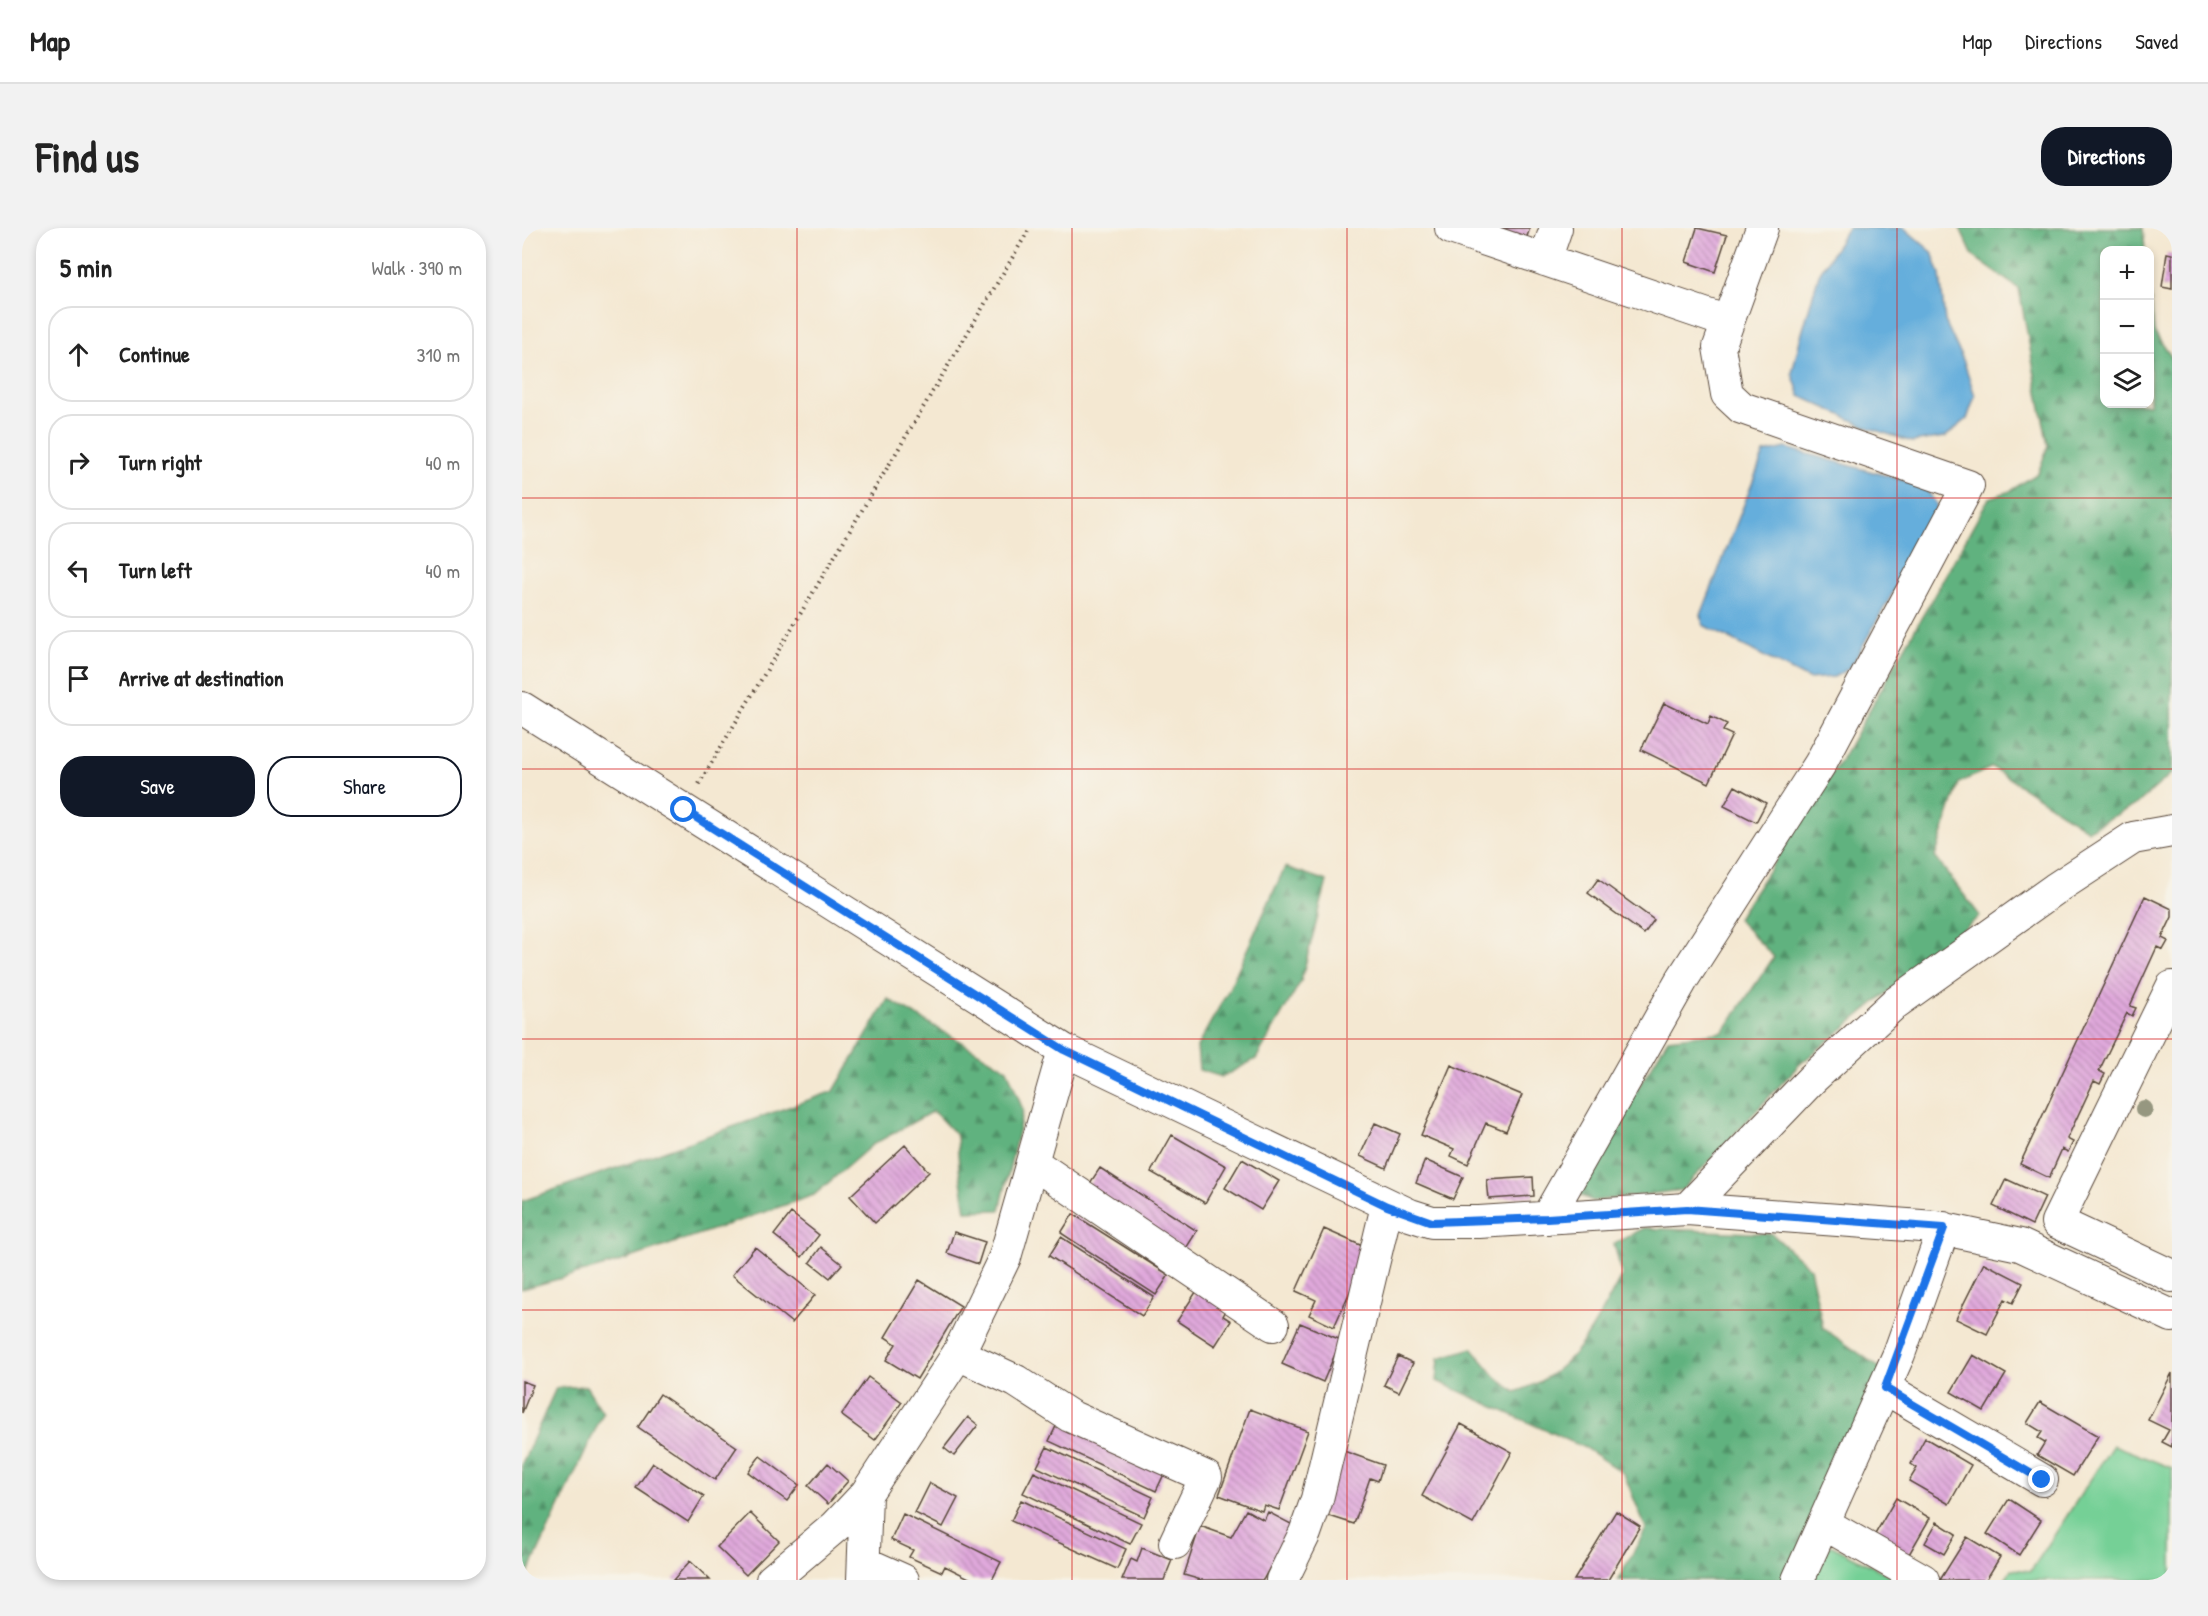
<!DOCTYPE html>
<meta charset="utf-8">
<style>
:root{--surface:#fff;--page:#f2f2f2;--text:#222;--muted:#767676;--line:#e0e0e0;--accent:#111827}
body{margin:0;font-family:"Patrick Hand",sans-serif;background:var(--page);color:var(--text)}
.controls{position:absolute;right:18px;top:18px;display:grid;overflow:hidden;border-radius:12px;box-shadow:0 3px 9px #0003}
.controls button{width:54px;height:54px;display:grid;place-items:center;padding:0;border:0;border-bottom:2px solid var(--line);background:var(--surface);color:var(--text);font:30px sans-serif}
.stop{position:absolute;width:18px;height:18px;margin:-14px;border:4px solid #1a73e8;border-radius:50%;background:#fff}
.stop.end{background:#1a73e8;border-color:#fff;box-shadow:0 2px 6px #0008}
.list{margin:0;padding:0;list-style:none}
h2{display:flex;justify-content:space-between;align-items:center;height:78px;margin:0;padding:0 24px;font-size:26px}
h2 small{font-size:20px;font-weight:400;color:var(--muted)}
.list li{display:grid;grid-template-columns:39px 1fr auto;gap:18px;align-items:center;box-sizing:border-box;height:96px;margin:0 12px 12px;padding:0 12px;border:2px solid var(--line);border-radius:24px}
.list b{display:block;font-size:22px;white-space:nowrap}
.list em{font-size:20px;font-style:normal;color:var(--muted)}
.actions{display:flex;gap:12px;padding:18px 24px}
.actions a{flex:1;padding:14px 0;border:2px solid var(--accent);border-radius:24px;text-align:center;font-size:21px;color:var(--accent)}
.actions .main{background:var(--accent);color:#fff}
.icon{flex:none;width:33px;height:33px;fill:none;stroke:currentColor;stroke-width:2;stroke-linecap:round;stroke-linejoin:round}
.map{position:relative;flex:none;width:1650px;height:1352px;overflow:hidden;border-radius:24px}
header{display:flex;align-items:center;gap:36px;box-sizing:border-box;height:84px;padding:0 30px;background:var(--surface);border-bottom:2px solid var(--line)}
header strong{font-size:28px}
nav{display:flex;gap:33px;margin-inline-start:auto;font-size:21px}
.intro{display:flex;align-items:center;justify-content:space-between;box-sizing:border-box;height:144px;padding:0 36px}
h1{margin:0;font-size:42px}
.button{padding:15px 27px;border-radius:24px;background:var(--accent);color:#fff;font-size:21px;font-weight:700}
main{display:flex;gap:36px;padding:0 36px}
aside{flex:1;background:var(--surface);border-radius:24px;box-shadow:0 3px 9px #0003}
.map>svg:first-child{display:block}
.green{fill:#75d096;stroke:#587d5a;stroke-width:1.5}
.forest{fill:url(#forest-firs);stroke:#4e6e4e;stroke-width:1.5}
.water{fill:#65aedc;stroke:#506c7d;stroke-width:1.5}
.building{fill:url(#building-back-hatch)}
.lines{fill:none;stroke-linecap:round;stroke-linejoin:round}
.minor-casing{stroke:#574639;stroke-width:34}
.path{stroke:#574639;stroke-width:4;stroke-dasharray:1.5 4.5;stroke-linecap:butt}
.minor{stroke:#fff;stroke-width:32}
.tree{fill:#969780}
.route{stroke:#1a73e8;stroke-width:8}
.grid{fill:none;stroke:#d62828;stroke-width:1.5;stroke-opacity:0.55}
</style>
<header>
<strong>Map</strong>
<nav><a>Map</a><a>Directions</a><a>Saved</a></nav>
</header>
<div class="intro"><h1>Find us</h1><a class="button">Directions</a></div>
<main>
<aside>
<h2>5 min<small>Walk · 390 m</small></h2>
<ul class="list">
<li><svg class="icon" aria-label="ahead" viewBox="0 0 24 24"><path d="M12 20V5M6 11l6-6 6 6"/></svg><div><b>Continue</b></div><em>310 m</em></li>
<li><svg class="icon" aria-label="right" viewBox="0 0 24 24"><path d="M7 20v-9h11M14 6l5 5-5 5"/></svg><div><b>Turn right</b></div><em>40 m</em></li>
<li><svg class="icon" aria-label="left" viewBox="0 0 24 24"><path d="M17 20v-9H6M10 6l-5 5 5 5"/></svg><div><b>Turn left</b></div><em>40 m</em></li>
<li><svg class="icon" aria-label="arrive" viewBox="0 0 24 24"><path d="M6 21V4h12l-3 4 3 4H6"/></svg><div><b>Arrive at destination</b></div></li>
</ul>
<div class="actions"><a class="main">Save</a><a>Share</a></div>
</aside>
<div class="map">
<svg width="1650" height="1352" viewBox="0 0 1650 1352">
<defs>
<pattern id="forest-firs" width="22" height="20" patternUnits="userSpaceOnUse" patternTransform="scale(1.5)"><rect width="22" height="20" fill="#60b27f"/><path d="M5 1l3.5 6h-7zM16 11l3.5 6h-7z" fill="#509167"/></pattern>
<pattern id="building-back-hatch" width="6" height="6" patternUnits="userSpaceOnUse" patternTransform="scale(1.5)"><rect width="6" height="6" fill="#e0a9dc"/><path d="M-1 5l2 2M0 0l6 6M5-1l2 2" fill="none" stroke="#b78ab2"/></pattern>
</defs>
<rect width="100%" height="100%" fill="#f7f3e8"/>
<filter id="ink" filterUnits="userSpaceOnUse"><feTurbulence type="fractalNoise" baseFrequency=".0167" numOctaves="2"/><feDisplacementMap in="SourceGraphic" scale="12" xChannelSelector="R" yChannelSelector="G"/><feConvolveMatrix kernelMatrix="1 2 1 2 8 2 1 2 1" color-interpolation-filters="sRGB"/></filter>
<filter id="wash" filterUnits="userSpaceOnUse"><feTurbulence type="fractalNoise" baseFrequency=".008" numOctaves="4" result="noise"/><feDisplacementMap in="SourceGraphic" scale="24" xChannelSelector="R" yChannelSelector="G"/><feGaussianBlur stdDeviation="1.35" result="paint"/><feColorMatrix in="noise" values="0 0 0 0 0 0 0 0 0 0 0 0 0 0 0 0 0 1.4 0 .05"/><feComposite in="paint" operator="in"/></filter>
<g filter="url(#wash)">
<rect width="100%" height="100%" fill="#f4e8d2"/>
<path class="green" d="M1591,1217L1650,1240V1352H1483L1489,1341L1509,1343Z
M1308,1317L1377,1352H1291Z"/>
<path class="forest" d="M1438,0H1621L1623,22H1582V176H1628V63L1632,104L1650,130V545L1615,576L1566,602L1470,539L1437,555L1413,629L1458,688L1277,837L1160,962L1071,973L1052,965L1146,811L1201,804L1252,729L1215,691L1322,527L1467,270L1488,263L1516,245L1526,218L1497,61L1451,28Z
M763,639L805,653L779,753L734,831L700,849L677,842L675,819L706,763Z
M366,771L485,841L501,882L478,982L444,983L437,940L435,908L411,883L350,917L292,967L91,1036L0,1061V973L312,863Z
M1122,1000L1250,1006L1288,1040L1301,1100L1362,1143L1267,1352H1096L1124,1301L1102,1246L1063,1220L915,1153L917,1130L950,1120L973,1148L993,1164C1052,1146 1072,1098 1100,1047L1092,1016Z
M64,1158L81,1185L3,1352H0V1236L34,1160Z"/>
<path class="water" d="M1326,0H1382L1410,24L1418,47L1423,93L1442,134L1453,168L1445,191L1423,209L1390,214L1347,200L1278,168L1270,145L1278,112L1297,46Z
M1264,220L1402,258L1415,277L1411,294L1328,440L1312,449L1286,451L1181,397L1179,387L1242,225Z"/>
<g id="blocks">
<path class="building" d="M968,0H1008L1003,14Z
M1175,0L1205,7L1193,44L1164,34Z
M1645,25L1650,26V61L1640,59Z
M1142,475L1186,496L1189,488L1205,496L1201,503L1210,507L1187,555L1119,522Z
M1213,558L1244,575L1234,594L1202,578Z
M1076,651L1132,692L1122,706L1066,665Z
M1623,668L1650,681V689L1640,710L1646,713L1641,722L1635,719L1608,778L1614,780L1610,788L1605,785L1577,843L1583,846L1578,856L1572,853L1545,911L1551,914L1546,924L1540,921L1527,950L1498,936Z
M929,837L1000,867L984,903L964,895L946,936L929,928L932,921L899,907Z
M853,895L878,906L864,940L838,928Z
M650,907L704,938L683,975L629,944Z
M383,917L407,944L353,995L328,968Z
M720,931L757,953L739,982L703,960Z
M903,932L941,949L931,971L894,955Z
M578,940L675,1003L663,1022L566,958Z
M1011,949L1012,968L967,971L965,952Z
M1484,951L1523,969L1510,997L1471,978Z
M269,985L297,1007L280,1029L252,1007Z
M551,986L647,1047L634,1067L539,1005Z
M802,1001L847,1021L812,1099L787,1087L794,1072L774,1063Z
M432,1004L463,1014L456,1036L425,1025Z
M539,1009L632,1069L620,1088L527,1028Z
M233,1019L293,1067L270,1095L210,1047Z
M299,1019L320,1036L308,1050L288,1034Z
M1462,1035L1501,1055L1491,1075L1483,1071L1465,1106L1434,1091Z
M397,1052L439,1078L395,1151L364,1132L374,1116L363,1109Z
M678,1058L707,1077L701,1088L709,1093L693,1118L655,1093Z
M778,1095L819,1112L801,1154L760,1136Z
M1451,1127L1484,1146L1462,1183L1429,1164Z
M876,1128L891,1135L877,1164L862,1157Z
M1650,1145V1219L1640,1214L1647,1202L1626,1192Z
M346,1149L380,1174L353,1212L319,1187Z
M0,1153L11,1157L0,1185Z
M138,1166L215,1219L193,1252L116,1199Z
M1518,1174L1576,1208L1551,1248L1515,1227L1523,1214L1516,1210L1520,1204L1505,1195Z
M728,1181L786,1203L757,1282L742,1277L740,1283L697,1267Z
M446,1189L456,1197L432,1228L422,1220Z
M536,1194L643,1244L634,1263L527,1213Z
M939,1196L990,1224L951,1296L900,1268Z
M1403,1210L1449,1237L1427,1276L1387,1253L1395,1240L1389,1236Z
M525,1219L631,1269L622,1289L515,1239Z
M819,1222L861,1237L856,1253L848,1250L832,1296L798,1285Z
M238,1228L277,1257L265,1273L226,1244Z
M131,1235L182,1268L166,1294L114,1260Z
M306,1235L326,1253L306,1276L286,1258Z
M512,1244L619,1295L608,1316L501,1265Z
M408,1255L436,1270L421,1299L393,1285Z
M1374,1270L1408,1290L1386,1328L1352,1308Z
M1487,1271L1519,1292L1497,1327L1465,1306Z
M499,1272L604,1321L595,1341L489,1293Z
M724,1282L742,1292L746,1284L771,1297L741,1352H679L662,1347L678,1298L709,1309Z
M1094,1283L1118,1298L1086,1352H1052Z
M228,1285L257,1313L224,1347L195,1319Z
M381,1286L479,1334L470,1352H451L423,1338L420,1344L387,1329L391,1322L369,1312Z
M1415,1294L1434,1306L1422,1326L1403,1315Z
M1445,1309L1478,1329L1464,1352H1418Z
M620,1320L650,1332L642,1352H600L609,1331L615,1334Z
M168,1333L188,1352H151Z"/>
</g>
</g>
<g filter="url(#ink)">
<use href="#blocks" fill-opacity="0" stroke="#574639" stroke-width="1.5"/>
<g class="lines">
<defs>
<path id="minor" d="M929,0L1206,94
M1023,32L1034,0
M0,480L542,822L888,987L910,994H957L1165,981L1413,999L1498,1017L1650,1088
M1650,759L1535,994L1650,1048
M511,935L751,1097
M1165,981L1290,851L1372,776L1533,661L1611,610L1650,603
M1025,990L1161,750L1298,536L1446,258L1220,180L1205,166L1197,119L1240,0
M436,1126L494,1153L548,1188L684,1249L653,1315
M1363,1160L1520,1252
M1303,1296L1401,1352
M343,1335L381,1352
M250,1352L314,1298L344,1266L436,1126L483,1029L542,822
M341,1352L344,1266
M760,1352L783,1305L795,1271L865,978
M1276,1352L1377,1126L1422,1000"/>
</defs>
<use href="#minor" class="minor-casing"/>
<path class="path" d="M177,556L508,0"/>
<use href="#minor" class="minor"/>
</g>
<circle class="tree" cx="1622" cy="881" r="9"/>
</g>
<g class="lines" filter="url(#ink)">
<path class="route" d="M162,582L542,822L865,978L910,994L1025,990L1165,981L1422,1000L1363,1160L1520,1252"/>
</g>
<path class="grid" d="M275,0V1352M550,0V1352M825,0V1352M1100,0V1352M1375,0V1352M0,270H1650M0,541H1650M0,811H1650M0,1082H1650"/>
</svg>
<div class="controls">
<button>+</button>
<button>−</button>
<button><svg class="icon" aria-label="layers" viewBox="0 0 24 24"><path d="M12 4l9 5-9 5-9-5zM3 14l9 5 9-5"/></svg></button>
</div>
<div class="stop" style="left:162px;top:582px"></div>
<div class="stop end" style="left:1520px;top:1252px"></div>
</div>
</main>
